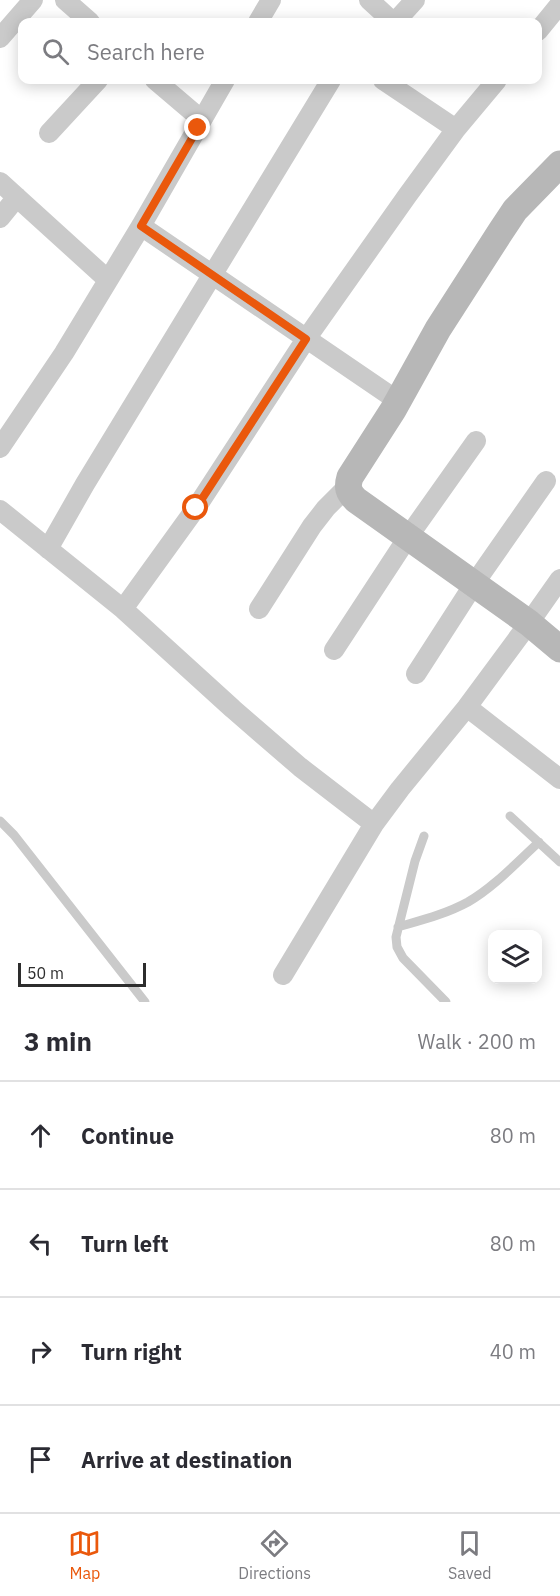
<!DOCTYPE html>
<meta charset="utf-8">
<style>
:root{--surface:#fff;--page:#f7f7f7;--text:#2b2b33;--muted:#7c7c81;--line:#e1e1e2;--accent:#ea580c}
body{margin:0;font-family:"IBM Plex Sans",sans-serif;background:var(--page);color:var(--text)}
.controls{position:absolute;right:18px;bottom:18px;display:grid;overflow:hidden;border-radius:12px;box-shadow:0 3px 15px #0003}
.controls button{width:54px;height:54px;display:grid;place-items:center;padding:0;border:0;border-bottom:2px solid var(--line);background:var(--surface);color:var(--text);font:30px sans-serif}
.scale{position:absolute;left:18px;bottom:15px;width:128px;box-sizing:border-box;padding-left:6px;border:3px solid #2d2d2d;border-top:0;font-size:16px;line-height:21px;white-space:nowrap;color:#2d2d2d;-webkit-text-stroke:4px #fff;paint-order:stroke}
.stop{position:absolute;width:18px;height:18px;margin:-14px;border:4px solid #ea580c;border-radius:50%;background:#fff}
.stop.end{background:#ea580c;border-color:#fff;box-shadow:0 2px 6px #0008}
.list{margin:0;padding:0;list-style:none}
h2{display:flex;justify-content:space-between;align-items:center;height:78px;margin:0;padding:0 24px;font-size:26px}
h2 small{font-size:20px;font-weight:400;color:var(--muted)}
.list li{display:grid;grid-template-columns:39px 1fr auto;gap:18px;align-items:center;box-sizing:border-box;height:108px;padding:0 24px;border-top:2px solid var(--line)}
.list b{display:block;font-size:22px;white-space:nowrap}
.list em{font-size:20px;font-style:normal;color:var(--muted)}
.icon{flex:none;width:33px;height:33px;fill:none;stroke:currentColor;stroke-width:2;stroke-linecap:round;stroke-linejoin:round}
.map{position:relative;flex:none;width:560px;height:1002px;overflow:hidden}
.search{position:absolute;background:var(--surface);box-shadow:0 3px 15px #0003;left:18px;right:18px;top:18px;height:66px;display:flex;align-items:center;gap:15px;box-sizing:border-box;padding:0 21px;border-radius:12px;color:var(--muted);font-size:22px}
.sheet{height:510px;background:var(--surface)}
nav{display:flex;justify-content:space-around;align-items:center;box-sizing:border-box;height:84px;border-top:2px solid var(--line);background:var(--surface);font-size:16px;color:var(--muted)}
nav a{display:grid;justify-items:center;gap:3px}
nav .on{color:var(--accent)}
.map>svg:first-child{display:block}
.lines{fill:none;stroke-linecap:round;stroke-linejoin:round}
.lane{stroke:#cacaca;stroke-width:9}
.street{stroke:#cacaca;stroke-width:20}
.secondary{stroke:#b7b7b7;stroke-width:27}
.route{stroke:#ea580c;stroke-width:8}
</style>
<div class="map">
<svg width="560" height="1002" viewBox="0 0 560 1002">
<rect width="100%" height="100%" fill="#fff"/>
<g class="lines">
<path class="lane" d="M510,816L560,862
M0,821L14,835L145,1002
M424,836L415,861L396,937L397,947L403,958L446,1002
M398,927C422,920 446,914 468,902C494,887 516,863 539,842"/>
<path class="street" d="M65,0L90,22
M369,0L393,22
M258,22L271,0
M395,22L415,0
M538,31L560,4
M0,38L33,0
M155,80L202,120
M383,80L456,129
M49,133L98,80
M0,182L108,280
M0,218L17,197
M141,226L398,401
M0,448L64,353L141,226L225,80
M0,510L123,609L233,709L300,767L374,824
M48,549L85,484L331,80
M123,609L196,508L306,339L407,196L456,129L497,80
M259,609L312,526L326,508L347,487
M334,650L408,537L476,441
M416,674L474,584L546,481
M467,707L560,779
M283,975L374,824L400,789L467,707L529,623L560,579"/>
<path class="secondary" d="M560,164L515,210L501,231L438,329L393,410L350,477C347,487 348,492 356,500L529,623L560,649"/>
</g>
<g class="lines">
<path class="route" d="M196,508L306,339L141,226L198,128"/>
</g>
</svg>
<div class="controls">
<button><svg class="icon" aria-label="layers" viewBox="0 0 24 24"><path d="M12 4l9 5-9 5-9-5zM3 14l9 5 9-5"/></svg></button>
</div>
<div class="scale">50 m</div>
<div class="stop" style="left:196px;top:508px"></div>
<div class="stop end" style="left:198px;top:128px"></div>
<div class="search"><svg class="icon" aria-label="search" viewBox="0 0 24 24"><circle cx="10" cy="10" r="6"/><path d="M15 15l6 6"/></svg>Search here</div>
</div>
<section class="sheet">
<h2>3 min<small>Walk · 200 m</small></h2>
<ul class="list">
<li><svg class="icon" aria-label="ahead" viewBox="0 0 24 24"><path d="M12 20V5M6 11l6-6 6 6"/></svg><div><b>Continue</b></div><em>80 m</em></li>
<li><svg class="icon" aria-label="left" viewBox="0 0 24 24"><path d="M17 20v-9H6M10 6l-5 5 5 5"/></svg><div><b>Turn left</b></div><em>80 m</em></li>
<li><svg class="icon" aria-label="right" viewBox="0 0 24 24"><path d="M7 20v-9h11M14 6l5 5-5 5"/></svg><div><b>Turn right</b></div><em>40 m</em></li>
<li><svg class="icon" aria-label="arrive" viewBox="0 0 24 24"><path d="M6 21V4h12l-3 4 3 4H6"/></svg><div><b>Arrive at destination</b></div></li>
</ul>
</section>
<nav>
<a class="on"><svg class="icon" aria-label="map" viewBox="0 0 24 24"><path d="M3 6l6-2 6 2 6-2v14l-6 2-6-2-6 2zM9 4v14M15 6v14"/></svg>Map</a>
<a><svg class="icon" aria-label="directions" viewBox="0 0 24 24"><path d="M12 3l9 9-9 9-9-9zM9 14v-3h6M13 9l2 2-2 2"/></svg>Directions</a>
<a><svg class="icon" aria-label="saved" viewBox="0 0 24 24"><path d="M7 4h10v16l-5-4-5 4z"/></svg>Saved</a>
</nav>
